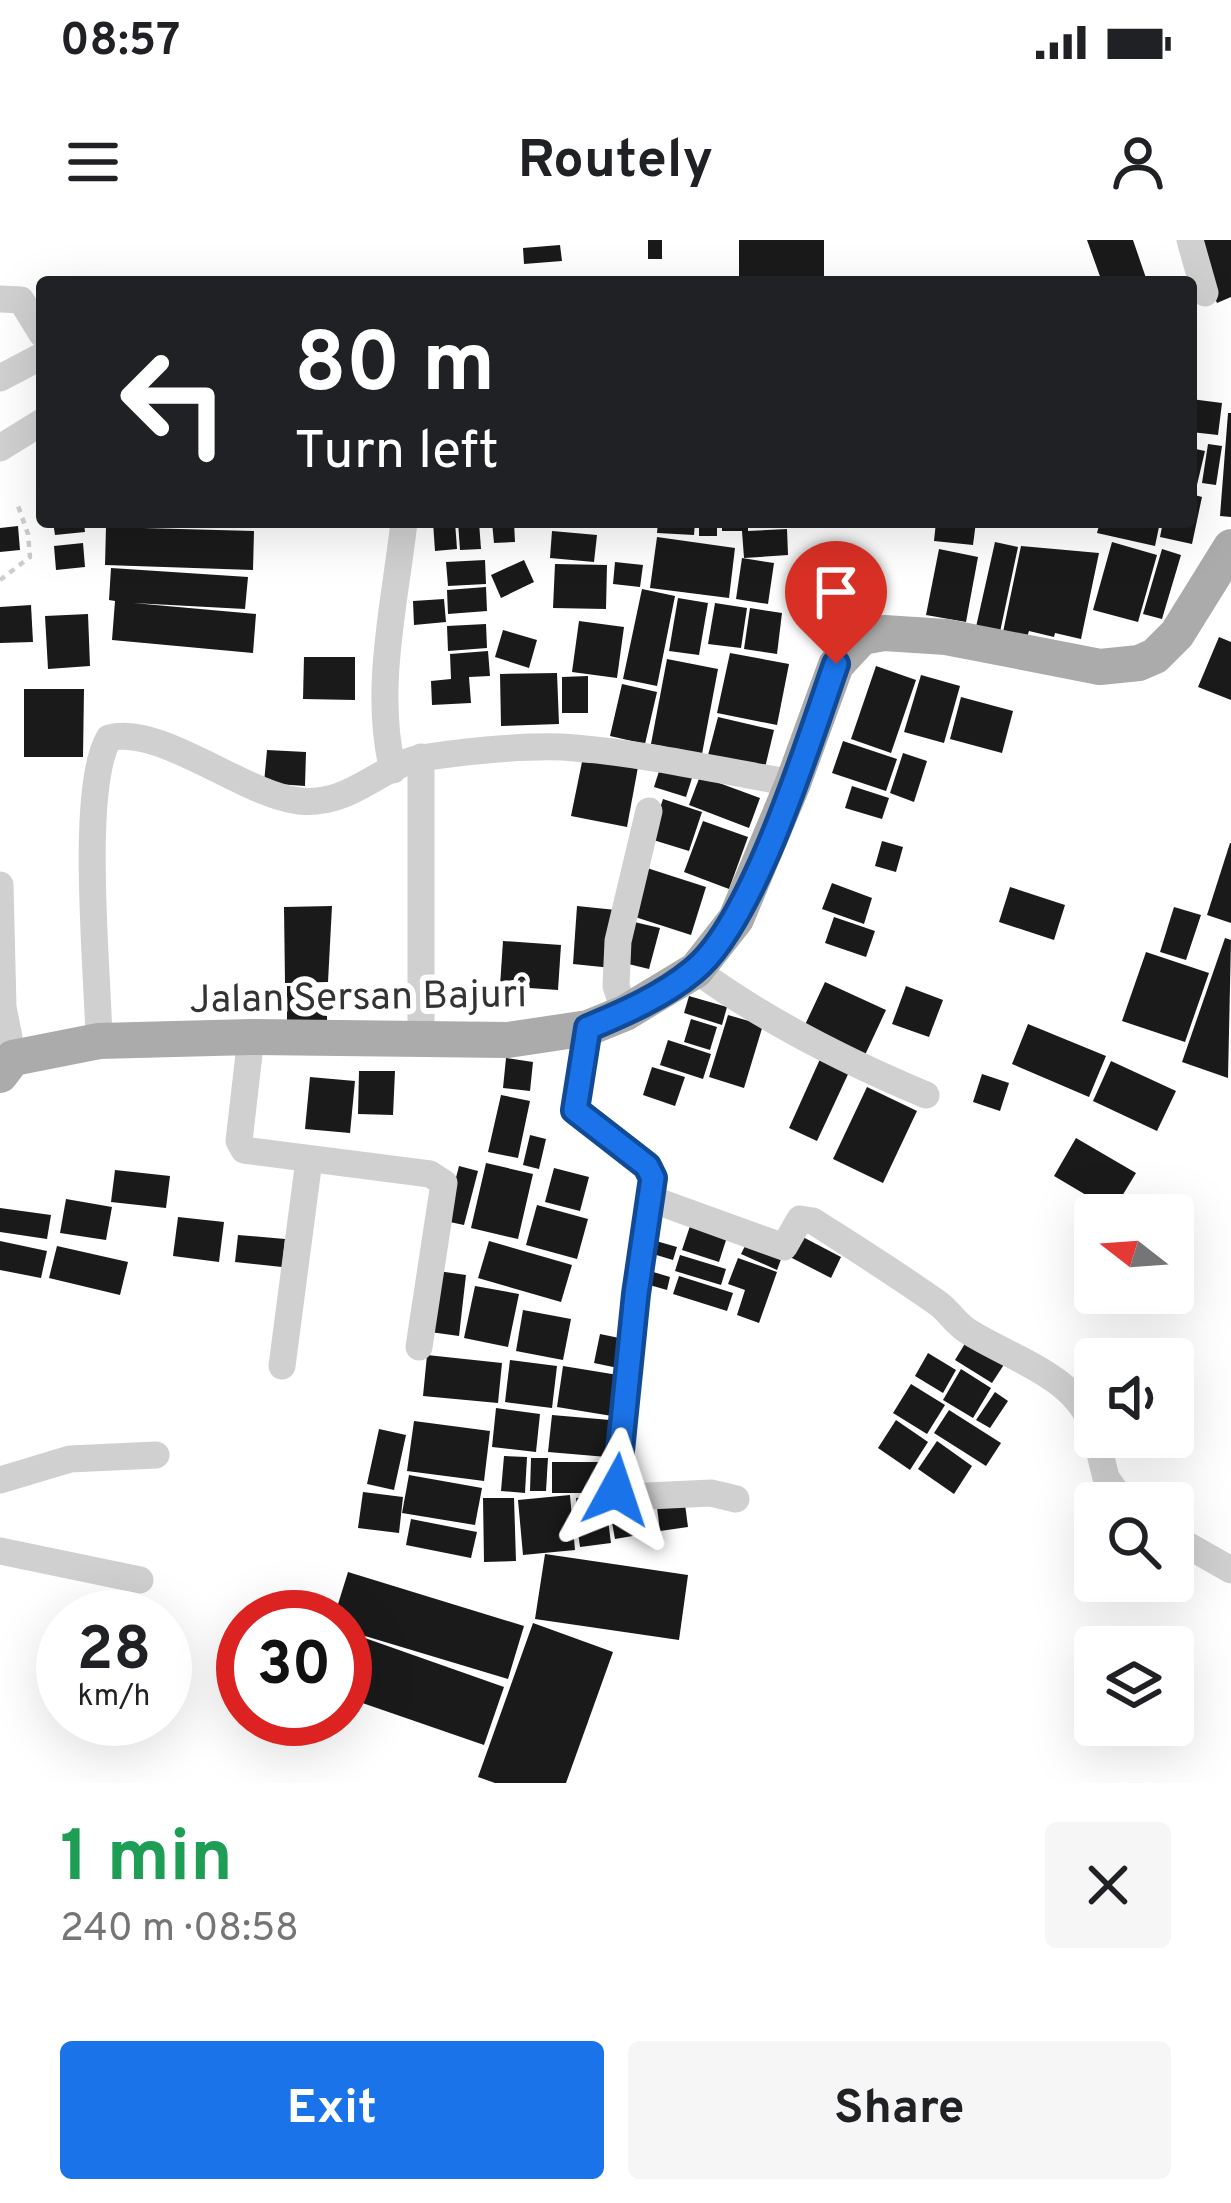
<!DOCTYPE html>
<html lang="en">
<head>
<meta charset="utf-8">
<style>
	:root { --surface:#fff; --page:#f6f6f6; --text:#202124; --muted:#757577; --accent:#1a73e8 }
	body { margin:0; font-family:Overpass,sans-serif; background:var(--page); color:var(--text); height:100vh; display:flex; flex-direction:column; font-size:45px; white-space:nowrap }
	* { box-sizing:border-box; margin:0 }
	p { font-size:39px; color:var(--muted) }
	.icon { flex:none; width:66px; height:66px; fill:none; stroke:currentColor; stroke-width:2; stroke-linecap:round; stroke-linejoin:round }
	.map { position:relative; height:1543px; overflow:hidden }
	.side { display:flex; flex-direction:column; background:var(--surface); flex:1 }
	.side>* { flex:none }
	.guide { position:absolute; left:36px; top:36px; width:1161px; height:252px; border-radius:12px; box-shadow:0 12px 48px #0002; background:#202124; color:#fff; overflow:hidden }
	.needle { width:78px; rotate:287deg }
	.tools { position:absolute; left:1074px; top:954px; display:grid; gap:24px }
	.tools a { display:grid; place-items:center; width:120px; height:120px; border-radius:12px; background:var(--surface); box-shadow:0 12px 48px #0002; font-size:60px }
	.speed { position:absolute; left:36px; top:1350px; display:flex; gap:24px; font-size:60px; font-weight:700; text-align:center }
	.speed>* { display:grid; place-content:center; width:156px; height:156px; border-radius:50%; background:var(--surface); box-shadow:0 12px 48px #0002; line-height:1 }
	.speed small { font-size:30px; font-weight:400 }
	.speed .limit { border:18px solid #d22; background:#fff; color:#111 }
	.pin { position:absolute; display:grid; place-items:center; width:102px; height:102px; color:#fff; margin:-123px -51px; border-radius:50% 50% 50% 0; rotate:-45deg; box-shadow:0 0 12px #0007 }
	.pin .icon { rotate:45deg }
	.me { position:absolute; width:132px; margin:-66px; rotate:5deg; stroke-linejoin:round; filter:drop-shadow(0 0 9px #0008) }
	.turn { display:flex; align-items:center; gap:42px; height:252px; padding:0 60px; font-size:54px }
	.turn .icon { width:156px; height:156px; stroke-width:2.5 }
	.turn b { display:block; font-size:84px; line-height:102px }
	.round { display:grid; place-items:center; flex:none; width:126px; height:126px; border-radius:12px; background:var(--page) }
	.headline { display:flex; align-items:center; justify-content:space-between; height:204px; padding:0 60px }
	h1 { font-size:72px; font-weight:700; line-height:90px; color:#1e9e55 }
	.primary-button { display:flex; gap:24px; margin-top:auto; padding:24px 60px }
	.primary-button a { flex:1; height:138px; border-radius:12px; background:var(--accent); color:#fff; font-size:48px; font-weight:700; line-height:138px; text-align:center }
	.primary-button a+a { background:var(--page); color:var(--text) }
	.status { display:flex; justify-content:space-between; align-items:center; height:84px; padding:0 60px; background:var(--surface); direction:ltr }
	.status svg { height:33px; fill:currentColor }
	header { display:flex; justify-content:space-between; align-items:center; height:156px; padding:0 60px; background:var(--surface); font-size:54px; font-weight:700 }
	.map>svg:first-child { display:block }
	.building { fill:#1a1a1a }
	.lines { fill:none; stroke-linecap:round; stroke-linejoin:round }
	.path { stroke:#cdcdcd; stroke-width:4.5; stroke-dasharray:6 6; stroke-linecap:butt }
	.minor { stroke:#d0d0d0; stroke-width:27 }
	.major { stroke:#ababab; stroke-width:36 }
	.route-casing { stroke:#114b97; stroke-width:30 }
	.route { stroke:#1a73e8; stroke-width:21 }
	.labels { text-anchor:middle; stroke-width:12; stroke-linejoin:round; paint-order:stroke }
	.street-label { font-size:39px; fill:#333; stroke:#fff }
</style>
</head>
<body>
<div class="status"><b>08:57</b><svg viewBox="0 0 49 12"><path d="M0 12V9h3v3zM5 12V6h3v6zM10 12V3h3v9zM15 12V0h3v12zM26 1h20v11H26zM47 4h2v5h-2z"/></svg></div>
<header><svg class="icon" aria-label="menu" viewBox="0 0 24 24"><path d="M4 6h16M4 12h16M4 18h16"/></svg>Routely<svg class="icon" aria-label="person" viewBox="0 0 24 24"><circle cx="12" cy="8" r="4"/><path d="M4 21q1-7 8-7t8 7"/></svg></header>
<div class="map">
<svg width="1231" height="1543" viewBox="0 0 1231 1543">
	<rect width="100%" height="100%" fill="#fff"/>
	<g class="building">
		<rect x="648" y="0" width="14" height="19"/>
		<rect x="739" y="0" width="85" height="42"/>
		<path d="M1087,0h46l13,38 -12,4h-32z"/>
		<path d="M1190,0h41v57l-14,6z"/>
		<path d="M560,5l2,16 -38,3 -1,-16z"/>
		<path d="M1191,159l31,4 -4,32 -27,-3z"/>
		<path d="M1228,173h3v104l-11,-1z"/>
		<path d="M1208,204l14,2 -6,39 -14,-2z"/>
		<path d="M1191,208l14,3 -9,38 -5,-1z"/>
		<path d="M1191,254l11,3 -10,47 -32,-7 3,-15h28z"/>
		<path d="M53,282h31l1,10 -30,3z"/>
		<path d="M176,282h60v5l-60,-1z"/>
		<path d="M433,282h22l2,27 -22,2z"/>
		<path d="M458,282h21l2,27 -21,1z"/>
		<path d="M492,282h22l1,20 -21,1z"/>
		<path d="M658,282h37l-1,13 -37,-2z"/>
		<rect x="699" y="282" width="18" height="14"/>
		<path d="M722,282h26v9l39,-2 1,26 -44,3 -2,-27h-20z"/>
		<path d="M936,282h40l-3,23 -39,-4z"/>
		<path d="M1100,282h60l-5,24 -58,-13z"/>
		<path d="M18,286l2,24 -20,2v-24z"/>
		<path d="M106,287l148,4 -1,39 -148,-5z"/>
		<path d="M552,291l45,4 -3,27 -44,-4z"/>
		<path d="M657,297l78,11 -6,50 -79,-10z"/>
		<path d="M995,302l23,5 -18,85 -24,-5z"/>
		<path d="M1112,302l45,13 -19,67 -45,-12z"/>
		<path d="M83,303l2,24 -29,3 -2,-24z"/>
		<path d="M1021,306l78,7 -18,86 -26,-6 -1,4 -25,-6 -2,6 -24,-5z"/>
		<path d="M939,309l39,8 -12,65 -40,-7z"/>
		<path d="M1162,309l19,6 -19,64 -19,-5z"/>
		<path d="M742,318l32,5 -6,41 -32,-5z"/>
		<path d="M485,320l1,24 -38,2 -2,-24z"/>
		<path d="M524,320l10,22 -33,16 -10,-23z"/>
		<path d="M615,322l28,3 -3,22 -27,-3z"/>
		<path d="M555,324l52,1 -1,44 -53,-1z"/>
		<path d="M111,328l137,9 -3,32 -112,-6 123,11 -3,39 -141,-13 3,-39 -6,-1z"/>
		<path d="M486,347l1,24 -39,3 -1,-24z"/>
		<path d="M642,349l33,7 -18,90 -34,-7z"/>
		<path d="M678,358l30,5 -9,52 -30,-4z"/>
		<path d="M444,359l2,23 -32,3 -1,-24z"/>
		<path d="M715,363l32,5 -6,40 -33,-4z"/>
		<path d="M31,365l2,37 -33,1v-36z"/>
		<path d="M750,368l32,5 -5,41 -33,-5z"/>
		<path d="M88,374l2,52 -42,3 -3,-53z"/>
		<path d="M579,381l45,6 -7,51 -45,-6z"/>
		<path d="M486,384l1,24 -39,3 -1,-25z"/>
		<path d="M503,390l34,10 -8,28 -34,-11z"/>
		<path d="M1219,397l12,5v58l-33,-13z"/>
		<path d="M488,411l2,25 -21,1 2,26 -39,2 -1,-24 20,-2 -1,-25z"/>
		<path d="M730,413l59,11 -12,61 -60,-12z"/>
		<path d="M304,417h51v43l-52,-1z"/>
		<path d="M667,419l51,10 -16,85 -51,-10z"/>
		<path d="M876,426l40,14 -25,73 -40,-14z"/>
		<path d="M557,433l2,51 -58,2 -1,-52z"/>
		<path d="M921,435l39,11 -16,57 -40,-11z"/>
		<path d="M588,436v37h-26v-36z"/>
		<path d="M622,444l35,8 -12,52 -35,-8z"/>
		<path d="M24,449h60l-1,68h-59z"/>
		<path d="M961,457l52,14 -11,42 -52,-14z"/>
		<path d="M718,477l56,13 -10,42 -57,-13z"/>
		<path d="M843,501l54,18 -11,32 -54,-18z"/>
		<path d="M267,510l39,2 -1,34 -41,-3z"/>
		<path d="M903,513l24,8 -13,41 -24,-9z"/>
		<path d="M583,517l55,10 -11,60 -56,-11z"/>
		<path d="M660,528l32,10 -6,19 -32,-10z"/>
		<path d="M700,536l60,22 -11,30 -60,-23z"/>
		<path d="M852,546l37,12 -7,21 -37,-11z"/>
		<path d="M663,559l39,13 -13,39 -39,-12z"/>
		<path d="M703,581l45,16 -19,52 -45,-17z"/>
		<path d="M882,601l21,6 -7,25 -21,-6z"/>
		<path d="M1230,603h1v80l-24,-8z"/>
		<path d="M647,628l59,19 -15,48 -59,-19z"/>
		<path d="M832,643l40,15 -8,26 -42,-15z"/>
		<path d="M1010,647l55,18 -11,35 -55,-18z"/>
		<path d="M332,666l-4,76 -43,1 -1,-76z"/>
		<path d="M577,666l39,4 -4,58 -39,-4z"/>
		<path d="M1174,667l27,8 -15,45 -26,-8z"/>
		<path d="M834,677l41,14 -9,26 -41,-14z"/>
		<path d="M630,681l30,7 -11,41 -29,-7z"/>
		<path d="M1225,698l6,2 -3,138 -46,-16z"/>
		<path d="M503,701l58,4 -3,45 -58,-4z"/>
		<path d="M1146,712l63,21 -24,69 -63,-21z"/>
		<path d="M825,742l61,28 -21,45 -61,-28z"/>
		<path d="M287,746h40v37l-40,-1z"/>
		<path d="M906,746l37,14 -14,37 -37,-13z"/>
		<path d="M689,756l38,11 -5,18 -38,-12z"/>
		<path d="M728,775l35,10 -19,63 -35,-11z"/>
		<path d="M691,779l26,8 -7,23 -26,-8z"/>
		<path d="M1028,784l78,32 -17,41 -77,-33z"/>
		<path d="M668,800l43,14 -8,25 -43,-14z"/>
		<path d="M821,817l29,13 -33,71 -28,-13z"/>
		<path d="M506,818l27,4 -3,29 -27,-3z"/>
		<path d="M1111,821l65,30 -19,40 -64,-30z"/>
		<path d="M652,827l33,10 -10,29 -32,-11z"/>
		<path d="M359,831h36l-2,44 -35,-1z"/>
		<path d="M982,834l27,9 -9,28 -27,-9z"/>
		<path d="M310,837l45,4 -5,52 -45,-4z"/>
		<path d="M867,847l50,24 -34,72 -50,-24z"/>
		<path d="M501,855l29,6 -12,57 -30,-6z"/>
		<path d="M530,895l16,4 -7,30 -16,-4z"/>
		<path d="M1076,898l60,35 -23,38 -59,-35z"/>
		<path d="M486,923l47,11 -15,65 -47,-11z"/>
		<path d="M459,926l19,5 -14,54 -19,-4z"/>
		<path d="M554,928l35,9 -9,34 -35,-9z"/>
		<path d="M115,930l55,6 -4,32 -55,-6z"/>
		<path d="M66,959l46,8 -6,33 -46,-7z"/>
		<path d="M537,965l51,14 -11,40 -51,-14z"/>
		<path d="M0,968l51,7 -4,24 -47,-7z"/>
		<path d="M178,977l46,5 -5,40 -46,-6z"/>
		<path d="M691,983l37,11 -9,28 -37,-12z"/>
		<path d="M238,995l47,4 -3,28 -47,-5z"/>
		<path d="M799,995l42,22 -10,21 -43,-22z"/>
		<path d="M749,998l34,16 -6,16 -36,-16z"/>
		<path d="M0,1001l47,10 -6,27 -41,-8z"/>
		<path d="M489,1001l83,24 -11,37 -83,-24z"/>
		<path d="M656,1001l21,6 -4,13 -20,-6z"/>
		<path d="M57,1006l71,16 -8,33 -71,-17z"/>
		<path d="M680,1015l46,14 -5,16 -46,-14z"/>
		<path d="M738,1018l39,14 -18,51 -22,-8 8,-25 -17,-6z"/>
		<path d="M438,1031l28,4 -7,61 -29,-4z"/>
		<path d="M650,1031l20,6 -3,13 -21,-6z"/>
		<path d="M679,1036l54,17 -6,18 -54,-17z"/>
		<path d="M475,1046l44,8 -11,53 -44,-9z"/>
		<path d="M523,1070l48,9 -8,41 -47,-9z"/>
		<path d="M600,1094l24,5 -6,29 -24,-5z"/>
		<path d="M969,1097l38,23 -15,23 -37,-23z"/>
		<path d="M928,1113l28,17 -13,23 -28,-17z"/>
		<path d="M427,1115l75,8 -4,40 -75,-7z"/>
		<path d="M510,1120l47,6 -5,42 -47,-6z"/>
		<path d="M563,1126l55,9 -6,41 -55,-9z"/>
		<path d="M961,1129l30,19 -18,30 -30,-18z"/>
		<path d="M911,1144l34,21 -18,29 -34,-21z"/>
		<path d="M995,1152l13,9 -18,27 -14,-8z"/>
		<path d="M496,1168l44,6 -4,38 -44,-5z"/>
		<path d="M949,1170l52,33 -15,23 -52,-33z"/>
		<path d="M552,1175l58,5 -3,37 -59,-5z"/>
		<path d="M896,1180l32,22 -18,28 -32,-22z"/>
		<path d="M414,1181l76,10 -6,50 -77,-10z"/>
		<path d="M379,1189l27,6 -12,55 -27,-6z"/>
		<path d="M937,1201l35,25 -18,28 -36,-25z"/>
		<path d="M504,1216l23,1 -2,36 -24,-2z"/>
		<path d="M531,1218h17l-2,33h-16z"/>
		<rect x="552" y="1222" width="55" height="31"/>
		<path d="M409,1235l73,13 -7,37 -73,-12z"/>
		<path d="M363,1252l40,5 -4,36 -41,-5z"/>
		<path d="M570,1255l5,55 -52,5 -5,-55z"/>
		<path d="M607,1255l1,22 -30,2 -2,-21z"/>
		<path d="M483,1258h31l2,63 -32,1z"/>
		<path d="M685,1264l3,23 -28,4 -3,-23z"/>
		<path d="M651,1265l5,27 -41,7 -5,-28z"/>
		<path d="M411,1279l66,13 -6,26 -65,-13z"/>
		<path d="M608,1280l3,23 -31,4 -3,-22z"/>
		<path d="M545,1314l143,21 -9,65 -144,-21z"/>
		<path d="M348,1332l176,54 -16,53 -163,-49v-13h-11z"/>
		<path d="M533,1383l80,29 -47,131h-71l-17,-6z"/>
		<path d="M345,1391l159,56 -20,58 -139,-48z"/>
	</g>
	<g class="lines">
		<path class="path" d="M0,340l30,-23 -2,-23 -11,-31"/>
		<g class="minor">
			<path d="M1190,0l15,53"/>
			<path d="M0,59l21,1 21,34"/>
			<path d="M0,138l42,-22"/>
			<path d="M0,208l42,-26"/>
			<path d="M393,530c-20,-79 2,-167 11,-248"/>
			<path d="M0,645l3,122 10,51"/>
			<path d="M696,730c71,52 149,91 230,125"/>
			<path d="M625,773l-9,-27 2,-45 31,-130"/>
			<path d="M588,788l-13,82 72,56 6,12 -17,116 -20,196 11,7 84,-4 25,6"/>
			<path d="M251,797l-12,104 5,9 186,24 14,9 -25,164"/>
			<path d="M421,799v-282"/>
			<path d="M99,801c-1,-67 -20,-252 10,-303 51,-14 135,57 190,63 53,6 83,-39 129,-44 41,-6 107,-13 147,-9 73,6 146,23 218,35"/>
			<path d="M651,959l133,48 16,-28 13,2c42,27 85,54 126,83 10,8 17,19 27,26 46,30 112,45 129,103"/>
			<path d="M282,1126l27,-206"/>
			<path d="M1096,1197l10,41 18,25"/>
			<path d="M0,1240l70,-21 86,-4"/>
			<path d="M1173,1297l58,33"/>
			<path d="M0,1311l140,29"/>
		</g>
		<path class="major" d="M0,835l13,-17 86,-17 152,-4 257,3 80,-12 37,-15 71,-43 40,-51 57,-136 43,-118 26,-28 22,-4 62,4 154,30 39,-4 16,-7 22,-22 54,-87"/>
	</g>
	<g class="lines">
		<g class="route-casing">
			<path id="route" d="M616,1250l20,-196 17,-116 -6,-12 -72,-56 13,-82c36,-15 75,-32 105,-57 60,-47 116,-231 143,-307"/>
		</g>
		<use href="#route" class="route"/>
	</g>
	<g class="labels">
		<g class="street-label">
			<text transform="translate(358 755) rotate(-1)" y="14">Jalan Sersan Bajuri</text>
		</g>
	</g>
</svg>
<div class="tools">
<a><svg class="needle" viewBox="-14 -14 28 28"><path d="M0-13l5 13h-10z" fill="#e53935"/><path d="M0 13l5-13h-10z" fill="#757577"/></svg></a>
<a><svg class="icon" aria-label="sound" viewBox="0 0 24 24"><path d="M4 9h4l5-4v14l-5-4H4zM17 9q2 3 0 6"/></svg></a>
<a><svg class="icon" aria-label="search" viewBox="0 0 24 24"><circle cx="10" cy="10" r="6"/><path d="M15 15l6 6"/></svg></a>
<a><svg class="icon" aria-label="layers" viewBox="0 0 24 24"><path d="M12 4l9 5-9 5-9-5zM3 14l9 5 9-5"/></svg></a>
</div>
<div class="speed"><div>28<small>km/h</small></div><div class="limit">30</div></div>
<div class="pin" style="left:836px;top:424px;background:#d93025"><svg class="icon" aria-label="arrive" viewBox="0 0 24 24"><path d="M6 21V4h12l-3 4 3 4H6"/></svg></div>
<svg class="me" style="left:616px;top:1250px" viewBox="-20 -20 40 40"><path d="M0-17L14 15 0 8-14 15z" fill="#1a73e8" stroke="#fff" stroke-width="4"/></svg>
<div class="guide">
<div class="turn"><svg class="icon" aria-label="left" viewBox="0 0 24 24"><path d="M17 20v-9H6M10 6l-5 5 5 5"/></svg><div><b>80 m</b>Turn left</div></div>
</div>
</div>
<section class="side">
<div class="headline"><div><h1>1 min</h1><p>240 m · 08:58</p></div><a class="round"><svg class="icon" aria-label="close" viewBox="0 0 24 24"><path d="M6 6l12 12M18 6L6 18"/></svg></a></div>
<div class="primary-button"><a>Exit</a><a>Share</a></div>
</section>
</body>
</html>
